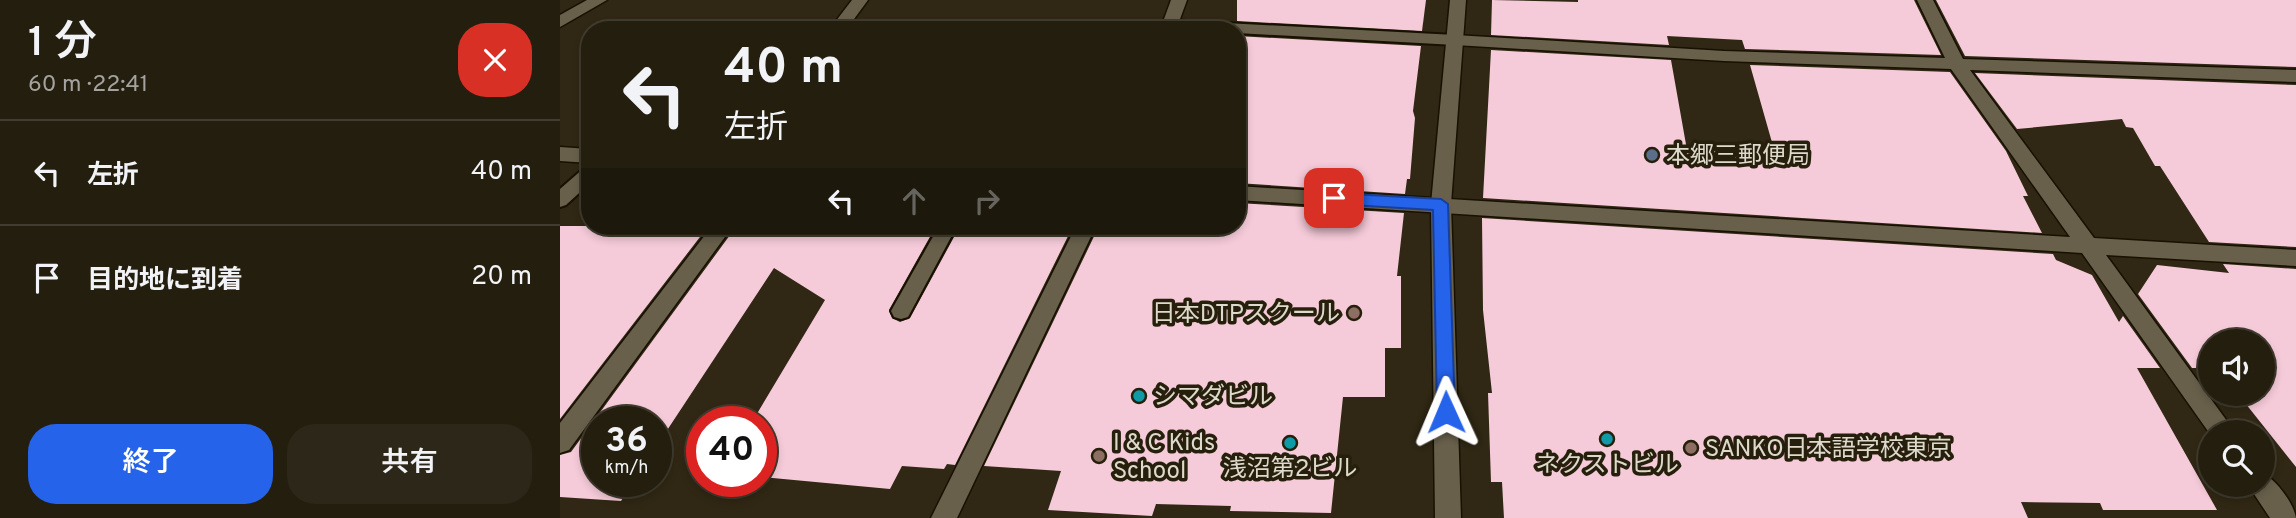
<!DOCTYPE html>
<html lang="ja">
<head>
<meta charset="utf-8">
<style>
	:root { --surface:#241e0f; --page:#2c2718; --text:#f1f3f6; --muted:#a3a29e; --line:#413c2f; --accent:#2563eb }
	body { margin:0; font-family:Overpass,"Noto Sans JP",sans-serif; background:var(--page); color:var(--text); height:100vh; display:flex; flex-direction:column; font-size:26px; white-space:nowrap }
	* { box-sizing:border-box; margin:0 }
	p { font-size:23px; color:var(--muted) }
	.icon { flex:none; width:38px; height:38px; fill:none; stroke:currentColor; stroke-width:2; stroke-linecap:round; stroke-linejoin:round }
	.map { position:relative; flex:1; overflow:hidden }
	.panel { display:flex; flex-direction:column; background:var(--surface); width:560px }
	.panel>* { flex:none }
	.hud { position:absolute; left:21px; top:21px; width:665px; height:214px; border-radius:28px; box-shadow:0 4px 10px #0003,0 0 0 2px var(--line); background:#241e0f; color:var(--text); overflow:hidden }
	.buttons { position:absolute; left:1638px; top:329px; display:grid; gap:14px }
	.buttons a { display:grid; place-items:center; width:77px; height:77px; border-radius:50%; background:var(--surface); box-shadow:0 4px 10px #0003,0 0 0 2px var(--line); font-size:35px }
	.speed { position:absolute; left:21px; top:406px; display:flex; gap:14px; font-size:35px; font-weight:700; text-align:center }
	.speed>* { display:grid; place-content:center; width:91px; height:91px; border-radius:50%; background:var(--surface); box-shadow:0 4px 10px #0003,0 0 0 2px var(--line); line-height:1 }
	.speed small { font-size:18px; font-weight:400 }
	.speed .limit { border:10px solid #d22; background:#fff; color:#111 }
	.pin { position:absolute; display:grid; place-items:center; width:60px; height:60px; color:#fff; margin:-30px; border-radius:14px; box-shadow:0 4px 10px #0006 }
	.me { position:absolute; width:77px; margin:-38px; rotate:359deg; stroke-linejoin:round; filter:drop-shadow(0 0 5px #0008) }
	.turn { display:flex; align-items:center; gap:24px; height:147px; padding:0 28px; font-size:32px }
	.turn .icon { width:91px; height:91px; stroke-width:2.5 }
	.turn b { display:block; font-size:49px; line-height:60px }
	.lanes { display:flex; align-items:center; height:66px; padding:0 28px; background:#0003; justify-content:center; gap:35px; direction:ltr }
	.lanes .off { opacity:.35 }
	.round { display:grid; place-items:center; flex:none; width:74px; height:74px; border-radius:28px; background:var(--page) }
	.summary { display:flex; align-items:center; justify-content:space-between; height:119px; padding:0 28px }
	h1 { font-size:42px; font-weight:600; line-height:52px }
	.action { display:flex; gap:14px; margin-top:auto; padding:14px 28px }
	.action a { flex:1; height:80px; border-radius:28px; background:var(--accent); color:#fff; font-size:28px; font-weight:600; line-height:80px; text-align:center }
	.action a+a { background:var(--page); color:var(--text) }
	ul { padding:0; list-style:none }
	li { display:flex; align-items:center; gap:21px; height:105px; padding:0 28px; border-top:2px solid var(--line) }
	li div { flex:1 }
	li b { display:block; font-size:26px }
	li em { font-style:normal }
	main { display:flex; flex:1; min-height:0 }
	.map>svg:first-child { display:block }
	.building { fill:#f5cad9 }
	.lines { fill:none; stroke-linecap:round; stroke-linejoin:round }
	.lane-casing { stroke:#181101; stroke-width:4 }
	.street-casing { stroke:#181101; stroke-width:3 }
	.secondary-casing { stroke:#181101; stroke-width:3 }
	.lane { fill:#68604b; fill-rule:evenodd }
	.street { fill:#68604b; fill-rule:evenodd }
	.secondary { fill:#68604b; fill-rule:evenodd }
	.route { fill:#2563eb; stroke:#184099; stroke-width:2 }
	.service-dot { fill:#5c6f8a; stroke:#261f0b; stroke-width:2.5 }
	.education-dot { fill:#8d6e63; stroke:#261f0b; stroke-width:2.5 }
	.culture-dot { fill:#0f9aa8; stroke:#261f0b; stroke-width:2.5 }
	.labels { text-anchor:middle; stroke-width:7; stroke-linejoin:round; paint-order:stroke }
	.poi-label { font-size:24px; fill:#ded9cd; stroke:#261f0b; text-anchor:start }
</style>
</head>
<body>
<main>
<section class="panel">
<div class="summary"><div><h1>1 分</h1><p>60 m · 22:41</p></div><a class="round" style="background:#d93025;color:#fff"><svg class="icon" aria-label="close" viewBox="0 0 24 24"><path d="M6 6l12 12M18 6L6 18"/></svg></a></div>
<ul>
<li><svg class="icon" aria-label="left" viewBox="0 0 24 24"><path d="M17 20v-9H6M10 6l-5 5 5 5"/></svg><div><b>左折</b></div><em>40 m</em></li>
<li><svg class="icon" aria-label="arrive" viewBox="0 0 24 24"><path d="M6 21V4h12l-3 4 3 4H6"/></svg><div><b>目的地に到着</b></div><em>20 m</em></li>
</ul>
<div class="action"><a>終了</a><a>共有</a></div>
</section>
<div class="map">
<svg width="1736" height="518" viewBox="0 0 1736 518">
	<rect width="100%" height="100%" fill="#302814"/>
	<g class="building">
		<path d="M677,0h189l-4,31 -185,-10z"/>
		<path d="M932,0l86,2v-2h336l27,55 -196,-6 -3,-9 -75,-4 2,9 -178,-10z"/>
		<path d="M1376,0h360v67l-331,-11z"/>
		<path d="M677,36l184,10 -8,65 2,7 -5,61h-3l-2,15 -168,-11z"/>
		<path d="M931,50l180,10 16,90 88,3 -25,-88 200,7 56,79 22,45h-5l19,37 -559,-35z"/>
		<path d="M1415,73l321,12v162l-87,-5 -49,-76h-5l-22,-38 -7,-1 -4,-8 -105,10z"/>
		<path d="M677,203l167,10 -7,63h4v72h-16v49h-42l-12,116 -101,-2 1,-5 -75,-2 -4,12 -104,-6 13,-39 -77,-5 115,-240h138z"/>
		<path d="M922,218l571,36 3,6 36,15 27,47 4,-6 37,52h-23l80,142h-114l-3,-7 -79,-1 7,16h-524l-2,-36h-11l-3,-89h4l-9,-83z"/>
		<path d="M0,226h91l-3,3 55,4 -143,186z"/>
		<path d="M192,226h184l-47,84 3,8 8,4 10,-4 50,-92h113l-118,239 -8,-1 -3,5 -42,-3 -12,23 -129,-12v-55h-9l73,-122 -51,-32 -118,179v-25h-59v59h37l-13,20 -61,-4v-42l11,-3 159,-217 14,1z"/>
		<path d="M1663,264l73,5v198l-58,-73h25v-53h-53v27h-18l-54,-74 19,-29 72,8z"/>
	</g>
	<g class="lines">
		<g class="lane-casing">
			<g id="lane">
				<path d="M609,20l286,15 8,5 -8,5 -218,-12v-3l-73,-2 -3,-3z"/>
				<path d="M30,166v17l-24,22 -6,2v-18l24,-21z"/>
				<path d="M379,226h18l-49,91 -7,2 -7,-2 -3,-6z"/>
			</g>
		</g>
		<g class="street-casing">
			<g id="street">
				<path d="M27,0h20l-47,27v-12z"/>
				<path d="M292,0h16l-22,30h-17z"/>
				<path d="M611,0h16l-11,30h-16z"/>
				<path d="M1357,0h16l30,59 333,11v12l-326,-12 124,168 202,12v16l-190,-11 129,177 -25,2 -128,-181 -845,-53v-14l833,51 -119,-168 -227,-8 -269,-16 -8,-5 8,-5 269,16 221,7z"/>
				<path d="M0,147l30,2v14l-30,-2z"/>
				<path d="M152,226h21l-164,224 -9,3v-30z"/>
				<path d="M516,226h20l-139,292h-26z"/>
				<path d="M1703,474c13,5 31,30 33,44h-26l-22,-33h15z"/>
			</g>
		</g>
		<g class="secondary-casing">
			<path id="secondary" d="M890,0h16l-15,204 10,314h-26l-4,-314z"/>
		</g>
		<use href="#lane" class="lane"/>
		<use href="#street" class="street"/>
		<use href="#secondary" class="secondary"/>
	</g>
	<path class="route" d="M774,193l107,6 7,5 7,208 -3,5 -6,2 -7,-2 -2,-5 -4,-202 -99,-6 -8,-6z"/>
	<circle class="service-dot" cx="1092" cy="155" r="7"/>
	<g class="education-dot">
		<circle cx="794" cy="313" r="7"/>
		<circle cx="1131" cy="448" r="7"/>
		<circle cx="539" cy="456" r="7"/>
	</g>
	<g class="culture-dot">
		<circle cx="579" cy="396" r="7"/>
		<circle cx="1047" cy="439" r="7"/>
		<circle cx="730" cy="443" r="7"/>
	</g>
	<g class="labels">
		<g class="poi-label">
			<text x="1106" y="163">本郷三郵便局</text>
			<text x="780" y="321" text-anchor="end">日本DTPスクール</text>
			<text x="593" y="404">シマダビル</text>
			<text x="553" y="450">I &amp; C Kids<tspan x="553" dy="28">School</tspan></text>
			<text x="1145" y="456">SANKO日本語学校東京</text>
			<text x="1047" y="472" text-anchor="middle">ネクストビル</text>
			<text x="730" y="476" text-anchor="middle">浅沼第2ビル</text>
		</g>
	</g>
</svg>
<div class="buttons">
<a><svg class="icon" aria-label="sound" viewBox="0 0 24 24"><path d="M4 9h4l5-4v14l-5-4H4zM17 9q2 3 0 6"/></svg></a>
<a><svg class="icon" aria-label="search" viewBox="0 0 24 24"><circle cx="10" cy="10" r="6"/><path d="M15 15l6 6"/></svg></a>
</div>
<div class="speed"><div>36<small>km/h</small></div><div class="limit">40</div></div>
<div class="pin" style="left:774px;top:198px;background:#d93025"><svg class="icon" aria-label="arrive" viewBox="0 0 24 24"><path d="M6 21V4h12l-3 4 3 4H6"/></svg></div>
<svg class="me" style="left:886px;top:412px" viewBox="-20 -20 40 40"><path d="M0-17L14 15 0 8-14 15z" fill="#2563eb" stroke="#fff" stroke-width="4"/></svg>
<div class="hud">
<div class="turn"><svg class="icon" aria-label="left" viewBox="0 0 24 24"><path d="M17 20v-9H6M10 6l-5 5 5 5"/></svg><div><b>40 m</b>左折</div></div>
<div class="lanes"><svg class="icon" aria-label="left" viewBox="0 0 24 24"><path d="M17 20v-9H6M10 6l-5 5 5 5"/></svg><svg class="icon off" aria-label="ahead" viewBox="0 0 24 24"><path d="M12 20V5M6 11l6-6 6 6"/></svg><svg class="icon off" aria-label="right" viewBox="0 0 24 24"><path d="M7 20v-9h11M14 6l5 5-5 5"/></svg></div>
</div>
</div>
</main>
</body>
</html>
